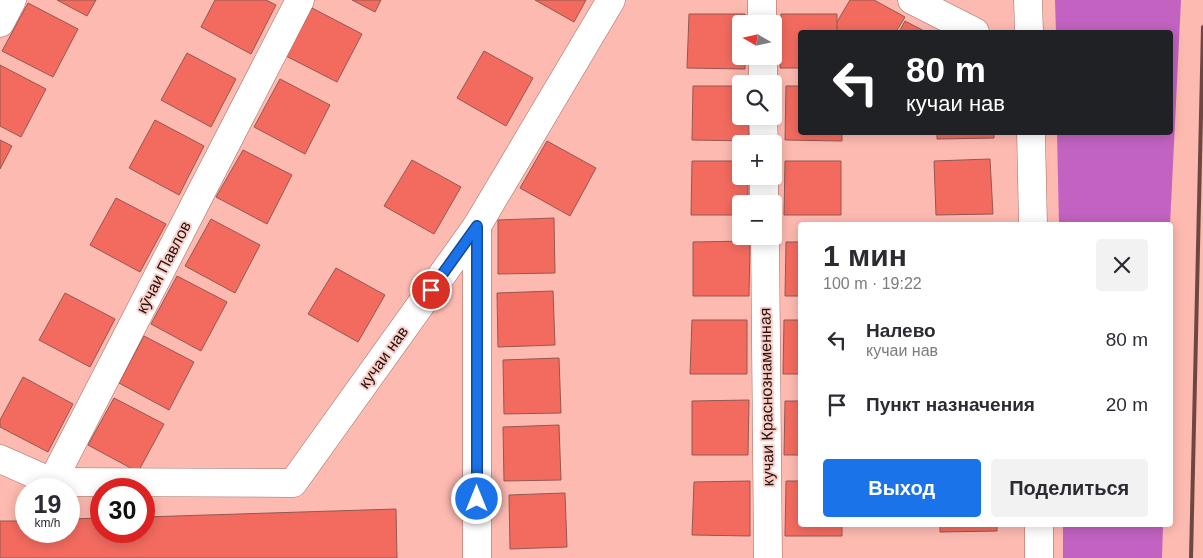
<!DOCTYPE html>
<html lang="ru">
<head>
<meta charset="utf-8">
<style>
	:root { --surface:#fff; --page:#f2f2f3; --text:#2b2b33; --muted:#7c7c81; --accent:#1a73e8 }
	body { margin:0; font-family:Helvetica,sans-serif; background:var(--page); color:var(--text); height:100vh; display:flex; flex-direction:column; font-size:19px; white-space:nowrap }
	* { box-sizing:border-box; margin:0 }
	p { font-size:16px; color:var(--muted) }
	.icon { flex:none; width:28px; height:28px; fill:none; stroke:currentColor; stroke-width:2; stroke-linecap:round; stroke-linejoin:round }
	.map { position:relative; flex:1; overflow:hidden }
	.side { position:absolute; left:798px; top:222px; width:375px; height:305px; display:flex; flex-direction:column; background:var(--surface); border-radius:5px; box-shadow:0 2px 12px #0003 }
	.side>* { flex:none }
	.hud { position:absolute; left:798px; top:30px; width:375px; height:105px; border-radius:5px; box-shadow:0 2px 12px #0003; background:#202124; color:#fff; overflow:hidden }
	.needle { width:32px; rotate:279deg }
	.fabs { position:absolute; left:732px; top:15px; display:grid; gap:10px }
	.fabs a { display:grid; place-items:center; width:50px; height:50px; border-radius:5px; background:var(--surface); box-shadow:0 2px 12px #0003; font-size:25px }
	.speed { position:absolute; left:15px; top:478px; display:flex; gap:10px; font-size:25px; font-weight:700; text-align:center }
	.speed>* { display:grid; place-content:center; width:65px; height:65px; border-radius:50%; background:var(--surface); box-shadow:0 2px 12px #0003; line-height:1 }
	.speed small { font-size:12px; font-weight:400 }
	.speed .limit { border:8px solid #d22; background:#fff; color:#111 }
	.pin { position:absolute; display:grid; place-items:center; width:42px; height:42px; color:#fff; margin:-21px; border:2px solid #fff; border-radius:50%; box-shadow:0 1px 5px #0007 }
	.me { position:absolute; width:55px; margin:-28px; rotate:0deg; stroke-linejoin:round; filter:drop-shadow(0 0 4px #0008) }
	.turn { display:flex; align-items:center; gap:18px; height:105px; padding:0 25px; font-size:22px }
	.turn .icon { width:65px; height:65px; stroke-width:2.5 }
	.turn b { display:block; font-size:35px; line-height:42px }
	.round { display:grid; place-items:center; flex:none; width:52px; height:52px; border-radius:5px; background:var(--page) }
	.summary { display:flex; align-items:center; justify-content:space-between; height:85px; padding:0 25px }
	h1 { font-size:30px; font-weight:700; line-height:38px }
	.action { display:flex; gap:10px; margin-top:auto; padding:10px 25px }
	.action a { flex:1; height:58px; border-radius:5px; background:var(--accent); color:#fff; font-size:20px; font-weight:700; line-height:58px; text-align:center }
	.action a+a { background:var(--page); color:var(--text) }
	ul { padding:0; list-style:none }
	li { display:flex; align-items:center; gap:15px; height:65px; padding:0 25px }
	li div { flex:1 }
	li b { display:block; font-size:19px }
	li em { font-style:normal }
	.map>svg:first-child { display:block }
	.forest { fill:#c262c1 }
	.building { fill:#f36b5f; stroke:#935851 }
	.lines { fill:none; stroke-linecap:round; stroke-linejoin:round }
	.minor-casing { stroke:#a66961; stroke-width:29 }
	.major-casing { stroke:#a66961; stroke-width:29 }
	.minor { stroke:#fff; stroke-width:28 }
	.major { stroke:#fff; stroke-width:28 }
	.rail { stroke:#6d4843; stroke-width:4 }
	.route-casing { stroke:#114b97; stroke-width:12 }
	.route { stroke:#1a73e8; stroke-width:9 }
	.labels { text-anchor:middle; stroke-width:4; stroke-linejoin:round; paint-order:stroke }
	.street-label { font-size:16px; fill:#27100d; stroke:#f8cfc9 }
</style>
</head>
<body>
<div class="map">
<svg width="1203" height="558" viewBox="0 0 1203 558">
	<rect width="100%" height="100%" fill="#fdbab1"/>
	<g class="forest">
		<path d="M1055,0h126l-11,225h-111l-2,-92 113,-1v-100h-114z"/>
		<path d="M1063,525h100l-1,33h-99z"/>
	</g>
	<g class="building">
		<path d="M57,0h39l-9,16z"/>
		<path d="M215,0h51l10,5 -25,49 -50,-27z"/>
		<path d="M352,0h29l-6,12z"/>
		<path d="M535,0h51l-12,22z"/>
		<path d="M850,0h24l31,17 -9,15h-65z"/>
		<path d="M28,3l50,26 -25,48 -51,-26z"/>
		<path d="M312,8l50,26 -25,48 -51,-26z"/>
		<path d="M689,14h56v10h-4v32h4v13l-58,-1z"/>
		<path d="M781,14h56v18h-37v36h-20z"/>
		<path d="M905,21l21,11h-27z"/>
		<path d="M484,51l49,27 -27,48 -49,-28z"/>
		<path d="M187,53l49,26 -25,48 -50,-27z"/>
		<path d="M0,65l46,24 -25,48 -21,-11z"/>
		<path d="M280,79l50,26 -25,49 -51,-27z"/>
		<path d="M693,86h48v30h8v25l-57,-1z"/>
		<path d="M786,86h14v46h42v9l-57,-1z"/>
		<path d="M155,120l49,26 -25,49 -50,-27z"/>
		<path d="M937,132h57v6l-57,1z"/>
		<path d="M0,140l12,6 -12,23z"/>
		<path d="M547,141l49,27 -26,48 -50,-28z"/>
		<path d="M243,150l49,25 -25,49 -51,-27z"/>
		<path d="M990,159l3,55 -57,1 -2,-54z"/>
		<path d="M412,160l49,27 -27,47 -50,-28z"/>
		<path d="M692,161h49v15h7v28h-7v11h-50z"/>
		<path d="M785,161h56v54h-57z"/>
		<path d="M116,198l50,26 -26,48 -50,-27z"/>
		<path d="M554,218l1,55 -57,1v-54z"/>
		<path d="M211,219l49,26 -25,48 -50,-27z"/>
		<path d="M750,241l-1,55h-56v-54z"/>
		<path d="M786,242h14v54h-15z"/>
		<path d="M336,268l49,27 -27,47 -50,-28z"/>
		<path d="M177,276l50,26 -26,49 -50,-27z"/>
		<path d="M553,291l2,54 -57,2 -1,-54z"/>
		<path d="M65,293l50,26 -25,48 -51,-27z"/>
		<path d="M692,320h55v54h-57z"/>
		<path d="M784,320h16v54h-17z"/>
		<path d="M144,336l50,26 -25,48 -50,-27z"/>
		<path d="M559,358l2,55 -57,1 -1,-54z"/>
		<path d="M23,377l50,27 -25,48 -48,-25v-7z"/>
		<path d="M114,398l50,26 -26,48 -50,-27z"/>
		<path d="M749,400l-1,55h-56v-54z"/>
		<path d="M785,401h15v54h-16z"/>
		<path d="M559,425l2,55 -57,1 -1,-54z"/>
		<path d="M750,481v55l-58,-1 2,-53z"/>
		<path d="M786,481h14v44h42v11h-57z"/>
		<path d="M565,493l2,54 -57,2 -1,-54z"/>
		<path d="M396,509l1,49h-397v-37h26v10h43v-12l32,-1v13h43v-14z"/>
		<path d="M940,525h57v6l-57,1z"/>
	</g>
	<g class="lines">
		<g class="minor-casing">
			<g id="minor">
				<path d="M762,0v24"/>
				<path d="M912,0l63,32"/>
				<path d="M0,23l12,-23"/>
				<path d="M763,56v28"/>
				<path d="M763,116l1,28"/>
				<path d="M764,176v28"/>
				<path d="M477,226v332"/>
				<path d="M765,236l3,322"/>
				<path d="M0,459l52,23 248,-482"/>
				<path d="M52,482l241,1 184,-257 134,-226"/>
			</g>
		</g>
		<g class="major-casing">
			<g id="major">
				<path d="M1028,0l1,32"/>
				<path d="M1031,132l2,93"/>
				<path d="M1039,525v33"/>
			</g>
		</g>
		<use href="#minor" class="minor"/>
		<use href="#major" class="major"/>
		<path class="rail" d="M1191,558l12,-531"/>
	</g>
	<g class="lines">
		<g class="route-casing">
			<path id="route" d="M431,290l46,-64v273"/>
		</g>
		<use href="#route" class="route"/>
	</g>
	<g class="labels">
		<g class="street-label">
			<text transform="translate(163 267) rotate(-63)" y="6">кӯчаи Павлов</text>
			<text transform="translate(383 357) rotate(-54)" y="6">кучаи нав</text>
			<text transform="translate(766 397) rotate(-91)" y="6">кучаи Краснознаменная</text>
		</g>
	</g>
</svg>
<div class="fabs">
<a><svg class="needle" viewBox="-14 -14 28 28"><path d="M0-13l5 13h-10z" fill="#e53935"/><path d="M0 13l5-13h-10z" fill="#7c7c81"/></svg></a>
<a><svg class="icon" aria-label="search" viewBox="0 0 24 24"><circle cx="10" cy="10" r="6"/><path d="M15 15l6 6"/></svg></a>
<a>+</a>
<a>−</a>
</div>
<div class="speed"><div>19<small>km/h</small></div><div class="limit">30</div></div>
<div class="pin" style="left:431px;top:290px;background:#d93025"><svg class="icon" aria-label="arrive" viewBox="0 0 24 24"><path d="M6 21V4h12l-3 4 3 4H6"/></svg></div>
<svg class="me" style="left:477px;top:499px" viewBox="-20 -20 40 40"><circle r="17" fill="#1a73e8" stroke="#fff" stroke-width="3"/><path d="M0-11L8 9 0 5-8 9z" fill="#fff"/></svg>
<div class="hud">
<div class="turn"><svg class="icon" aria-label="left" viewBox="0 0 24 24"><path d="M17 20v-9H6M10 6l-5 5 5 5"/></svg><div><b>80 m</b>кучаи нав</div></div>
</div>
<section class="side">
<div class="summary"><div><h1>1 мин</h1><p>100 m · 19:22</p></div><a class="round"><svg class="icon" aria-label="close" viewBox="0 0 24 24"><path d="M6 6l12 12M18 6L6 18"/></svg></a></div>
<ul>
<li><svg class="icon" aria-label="left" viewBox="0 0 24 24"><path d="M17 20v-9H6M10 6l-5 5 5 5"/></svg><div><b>Налево</b><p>кучаи нав</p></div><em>80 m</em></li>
<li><svg class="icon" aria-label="arrive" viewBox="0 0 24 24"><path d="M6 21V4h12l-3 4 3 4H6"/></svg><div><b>Пункт назначения</b></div><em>20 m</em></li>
</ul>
<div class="action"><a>Выход</a><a>Поделиться</a></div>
</section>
</div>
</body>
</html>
